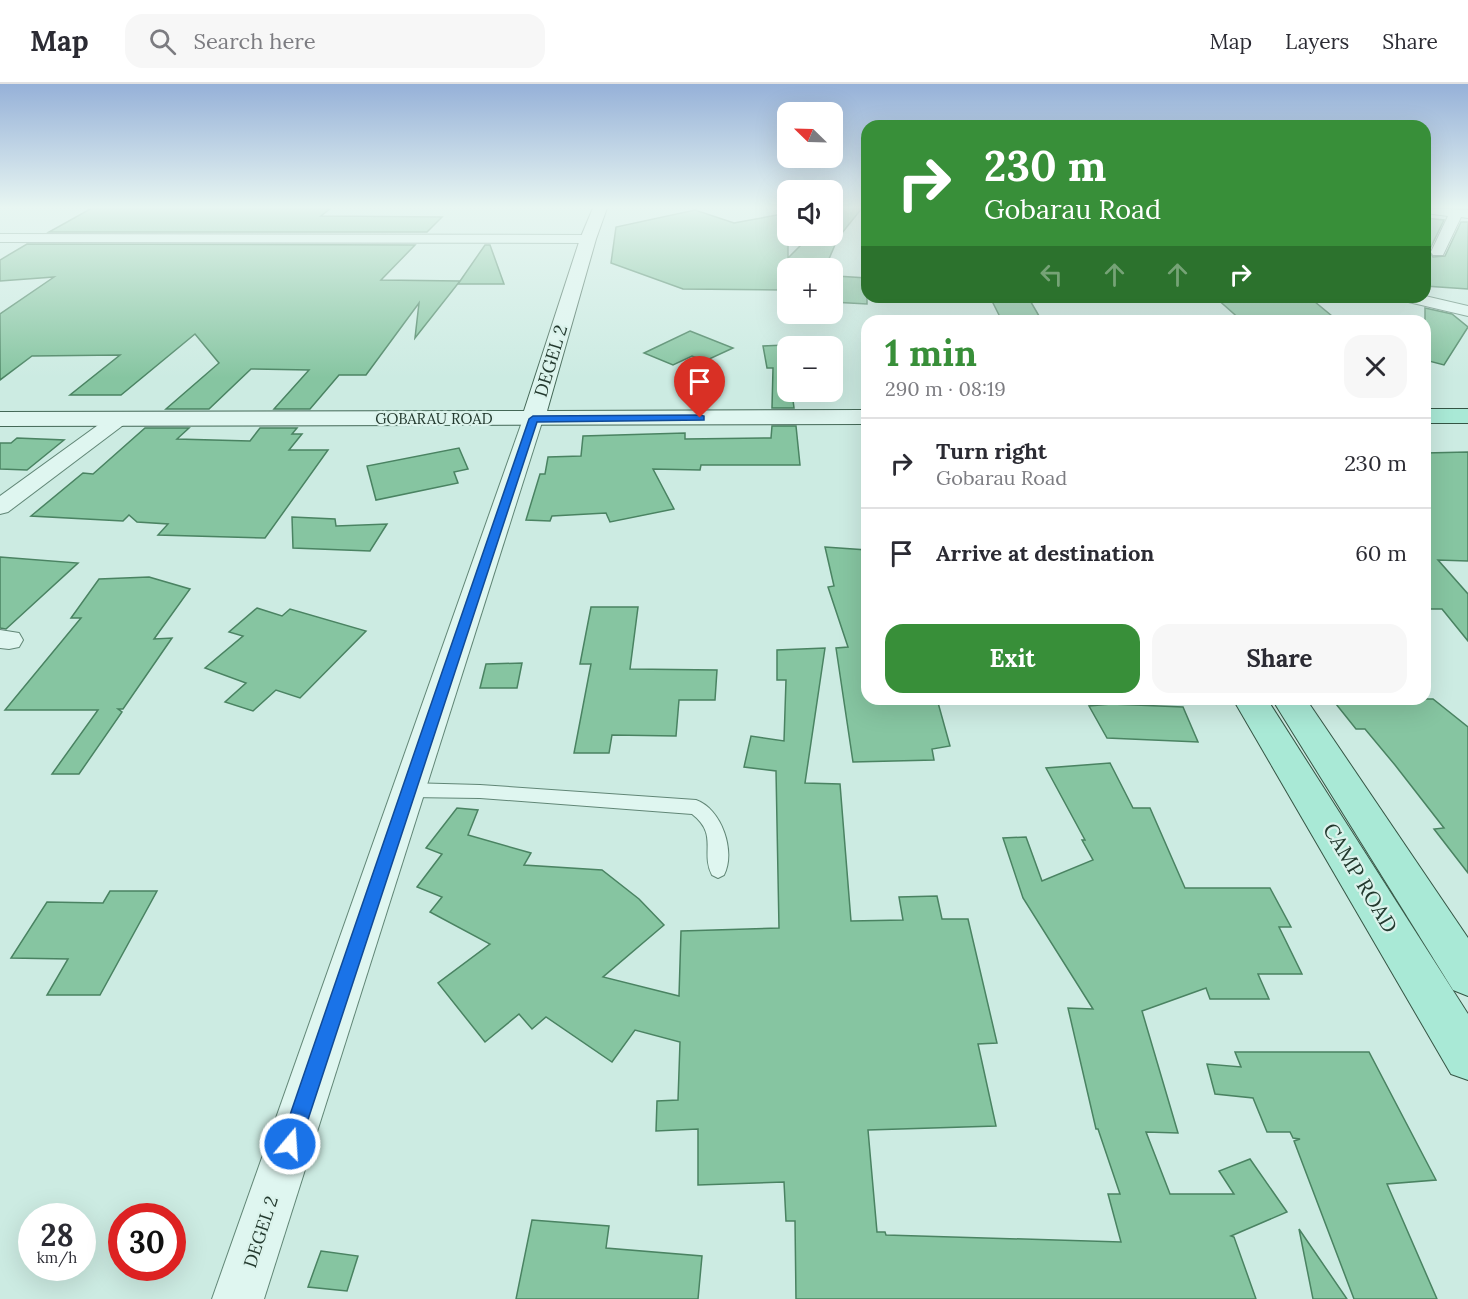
<!DOCTYPE html>
<html lang="en">
<head>
<meta charset="utf-8">
<style>
	:root { --surface:#fff; --page:#f7f7f7; --text:#2b2b33; --muted:#7c7c81; --line:#e1e1e2; --accent:#388f39 }
	body { margin:0; font-family:Lora,serif; background:var(--page); color:var(--text); height:100vh; display:flex; flex-direction:column; font-size:22px; white-space:nowrap }
	* { box-sizing:border-box; margin:0 }
	p { font-size:20px; color:var(--muted) }
	.icon { flex:none; width:33px; height:33px; fill:none; stroke:currentColor; stroke-width:2; stroke-linecap:round; stroke-linejoin:round }
	.map { position:relative; flex:1; overflow:hidden }
	.side { position:absolute; left:861px; top:231px; width:570px; height:390px; display:flex; flex-direction:column; background:var(--surface); border-radius:18px; box-shadow:0 6px 24px #0002 }
	.side>* { flex:none }
	.banner { position:absolute; left:861px; top:36px; width:570px; height:183px; border-radius:18px; box-shadow:0 6px 24px #0002; background:#388f39; color:#fff; overflow:hidden }
	.needle { width:39px; rotate:293deg }
	.fabs { position:absolute; left:777px; top:18px; display:grid; gap:12px }
	.fabs a { display:grid; place-items:center; width:66px; height:66px; border-radius:12px; background:var(--surface); box-shadow:0 6px 24px #0002; font-size:30px }
	.speed { position:absolute; left:18px; top:1119px; display:flex; gap:12px; font-size:30px; font-weight:700; text-align:center }
	.speed>* { display:grid; place-content:center; width:78px; height:78px; border-radius:50%; background:var(--surface); box-shadow:0 6px 24px #0002; line-height:1 }
	.speed small { font-size:15px; font-weight:400 }
	.speed .limit { border:9px solid #d22; background:#fff; color:#111 }
	.pin { position:absolute; display:grid; place-items:center; width:51px; height:51px; color:#fff; margin:-62px -26px; border-radius:50% 50% 50% 0; rotate:-45deg; box-shadow:0 0 6px #0007 }
	.pin .icon { rotate:45deg }
	.me { position:absolute; width:66px; margin:-33px; rotate:18deg; stroke-linejoin:round; filter:drop-shadow(0 0 4px #0008) }
	.turn { display:flex; align-items:center; gap:21px; height:126px; padding:0 24px; font-size:27px }
	.turn .icon { width:78px; height:78px; stroke-width:2.5 }
	.turn b { display:block; font-size:42px; line-height:51px }
	.lanes { display:flex; align-items:center; height:57px; padding:0 24px; background:#0003; justify-content:center; gap:30px; direction:ltr }
	.lanes .off { opacity:.35 }
	.round { display:grid; place-items:center; flex:none; width:63px; height:63px; border-radius:18px; background:var(--page) }
	.headline { display:flex; align-items:center; justify-content:space-between; height:102px; padding:0 24px }
	h1 { font-size:36px; font-weight:700; line-height:45px; color:var(--accent) }
	.primary-button { display:flex; gap:12px; margin-top:auto; padding:12px 24px }
	.primary-button a { flex:1; height:69px; border-radius:18px; background:var(--accent); color:#fff; font-size:24px; font-weight:700; line-height:69px; text-align:center }
	.primary-button a+a { background:var(--page); color:var(--text) }
	ul { padding:0; list-style:none }
	li { display:flex; align-items:center; gap:18px; height:90px; padding:0 24px; border-top:2px solid var(--line) }
	li div { flex:1 }
	li b { display:block; font-size:22px }
	li em { font-style:normal }
	header { display:flex; align-items:center; gap:36px; box-sizing:border-box; height:84px; padding:0 30px; background:var(--surface); border-bottom:2px solid var(--line) }
	header strong { font-size:28px }
	nav { display:flex; gap:33px; margin-inline-start:auto; font-size:21px }
	.search { width:420px; height:54px; background:var(--page); display:flex; align-items:center; gap:15px; box-sizing:border-box; padding:0 21px; border-radius:18px; color:var(--muted); font-size:22px }
	.map>svg:first-child { display:block }
	.building { fill:#86c5a1; stroke:#4a8362; stroke-width:1.5 }
	.lines { fill:none; stroke-linecap:round; stroke-linejoin:round }
	.lane-casing { stroke:#618676; stroke-width:2 }
	.street-casing { stroke:#618676; stroke-width:2 }
	.secondary-casing { stroke:#446857; stroke-width:2 }
	.primary-casing { stroke:#355544; stroke-width:2 }
	.lane { fill:#dff6f0; fill-rule:evenodd }
	.street { fill:#dff6f0; fill-rule:evenodd }
	.secondary { fill:#dff6f0; fill-rule:evenodd }
	.primary { fill:#a9e9d6; fill-rule:evenodd }
	.route { fill:#1a73e8; stroke:#114b97; stroke-width:1.5 }
	.labels { text-anchor:middle; stroke-width:4.5; stroke-linejoin:round; paint-order:stroke }
	.far-street-label { font-size:15px; fill:#23392e; stroke:#dbf3ec }
	.street-label { font-size:18px; fill:#23392e; stroke:#dbf3ec }
	.near-street-label { font-size:21px; fill:#23392e; stroke:#dbf3ec }
</style>
</head>
<body>
<header>
<strong>Map</strong>
<div class="search"><svg class="icon" aria-label="search" viewBox="0 0 24 24"><circle cx="10" cy="10" r="6"/><path d="M15 15l6 6"/></svg>Search here</div>
<nav><a>Map</a><a>Layers</a><a>Share</a></nav>
</header>
<div class="map">
<svg width="1468" height="1215" viewBox="0 0 1468 1215">
	<rect width="100%" height="100%" fill="#ccebe2"/>
	<g class="building">
		<path d="M92,124h239l-10,8 121,1 -15,15h-378z"/>
		<path d="M838,124h24l-24,30 -13,30 -45,-2 1,24 -98,-1 -72,-26 5,-36 79,-17 39,13 54,-10v45l22,-22h22v-23z"/>
		<path d="M1425,134l19,2 -15,31 4,6 12,-1 16,-34h7v67l-43,-3z"/>
		<path d="M27,160l388,1 -34,35 79,1 -45,57 4,-35 -53,72h-27l-29,34h-36l35,-39 -58,-1 -42,40h-43l53,-46 -24,-29 -74,61h-51l50,-40 -88,1 -32,24v-66l54,-37 -54,4v-21z"/>
		<path d="M485,161h5l14,39h-46z"/>
		<path d="M836,192l31,2v26l-35,-2z"/>
		<path d="M990,213h38l14,24h-40z"/>
		<path d="M1215,213h94l29,24h-96z"/>
		<path d="M1425,224l27,6 16,13 -24,38 -19,-5z"/>
		<path d="M690,247l43,17 -28,13 -13,-5 -19,9 -29,-12z"/>
		<path d="M785,261l3,9v38h4l2,16h-22l1,-40h-6l-4,-22z"/>
		<path d="M772,342h24l4,39h-99l-1,5 -47,-1 21,40 -64,13 -4,-9 -54,3 -2,5 -24,-1 14,-46h5l3,-17 33,-1 2,-20 102,-3v6l86,-1z"/>
		<path d="M145,344h44l-12,11 73,2 10,-13h37l-5,6h10l-13,16h39l-63,88 -107,-3 10,-11 -31,-2 -8,-7 -6,6 -92,-5 52,-43 10,1z"/>
		<path d="M17,354l47,2 -37,30 -27,-1v-26h11z"/>
		<path d="M459,364l9,21 -14,3 4,11 -82,17 -9,-34z"/>
		<path d="M1468,368v109l-30,-1 30,34v47l-26,-32h-17v-156z"/>
		<path d="M292,433l43,2 1,7 51,-2 -17,27 -77,-3z"/>
		<path d="M825,463l42,3v149h70l13,47 -18,3 2,11 -81,2 -17,-114 12,-1 -20,-60 6,-1z"/>
		<path d="M0,473l78,6 -72,66 -6,-1z"/>
		<path d="M149,493l41,12 -36,50 18,-1 -49,71h-5l4,3 -43,62h-27l46,-64h-93l76,-92h-10l28,-39z"/>
		<path d="M591,523h47l-8,62 87,1 -2,30h-36l-3,36 -64,-1 -3,18h-35l17,-89h-11z"/>
		<path d="M257,524l25,8 8,-7 76,22 -66,67 -24,-8 -23,21 -28,-9 21,-19 -41,-15 38,-32 -14,-4z"/>
		<path d="M825,564l-20,135 35,1 11,137 52,-1 -4,-23 38,-1 5,23h26l29,124 -19,1 18,82 -128,4 9,102h8l1,3 235,7 -13,-48h12l-22,-65h-2l-28,-121 25,1 -70,-111 -20,-60 23,-1 16,44 51,-21 -11,-20h3l-39,-72 64,-5 23,45h17l35,80h85l21,39h-12l23,47h-44l11,25h-59l-4,-11 -64,23 36,122 -32,-1 24,62h64l-15,-23 31,-12 37,53 -56,24 3,1 22,62h-460l-1,-78h-9l-2,-39 -86,3v-56l-42,2 1,-30 21,-1 2,-58 -45,-12 -23,32 -66,-45 -14,12 -13,-15 -34,28 -47,-59 52,-39 -60,-32 12,-15 -25,-10 25,-33 -16,-6 31,-40 21,2 -10,25 63,18 -7,12 78,5 37,29 25,26 -61,52 76,19 2,-65 98,-3 -3,-157 -32,-4 7,-31 33,5 2,-61h-9v-30z"/>
		<path d="M522,579l-5,25h-37l6,-24z"/>
		<path d="M1332,615h101l35,28v146l-34,-44 10,-1 -49,-63 -30,-36h-9z"/>
		<path d="M1111,620l72,3 15,35 -91,-4 -18,-32z"/>
		<path d="M110,807h47l-57,104h-53l21,-36 -57,-1 36,-56 56,1z"/>
		<path d="M1235,968h134l67,128 -49,4 50,115h-83l-60,-158 6,-2 -7,-1 -3,-6h-23l-14,-34 -38,-4 -8,-30 34,3z"/>
		<path d="M532,1136l77,6 -3,22 96,8 -4,43h-182z"/>
		<path d="M1299,1145l48,70h-34z"/>
		<path d="M321,1167l37,5 -11,35 -39,-4z"/>
	</g>
	<g class="lines">
		<g class="lane-casing">
			<path id="lane" d="M408,699l72,2 216,15c26,9 40,52 28,75l-6,3 -6,-3c-12,-23 7,-40 -20,-61l-212,-16 -72,-1 -6,-2 -2,-5 2,-5z"/>
		</g>
		<g class="street-casing">
			<g id="street">
				<path d="M1425,124l43,2v8l-7,-1 -18,38h-10l-2,-3 17,-36 -23,-3z"/>
				<path d="M0,150l588,1 7,4 -7,4 -588,-1z"/>
				<path d="M1425,212l43,10v10l-68,-16 -2,-3z"/>
				<path d="M119,329l7,2 3,4 -3,4 -118,89 -8,2v-18l112,-81z"/>
				<path d="M533,329l7,2 3,4 -279,880h-52l311,-880 3,-4z"/>
				<path d="M0,546l19,3 4,7 -4,7 -10,2 -9,-1z"/>
			</g>
		</g>
		<g class="secondary-casing">
			<path id="secondary" d="M593,124h14l-11,31 -49,172 320,-1v14l-867,2v-14l524,-1 56,-172z"/>
		</g>
		<g class="primary-casing">
			<g id="primary">
				<rect x="1425" y="325" width="43" height="14"/>
				<path d="M1233,615h34l201,315v66l-17,-6z"/>
				<path d="M1272,615h34l162,239v58l-15,-6z"/>
			</g>
		</g>
		<use href="#lane" class="lane"/>
		<use href="#street" class="street"/>
		<use href="#secondary" class="secondary"/>
		<use href="#primary" class="primary"/>
	</g>
	<linearGradient id="sky" x2="0" y2="1"><stop stop-color="#96b1d8"/><stop offset="0.42" stop-color="#e8f6f2"/><stop offset="1" stop-color="#e8f6f2" stop-opacity="0"/></linearGradient>
	<rect width="1468" height="294" fill="url(#sky)"/>
	<path class="route" d="M700,331l4,1v4l-167,2 -237,722 -3,8 -7,3 -7,-3 -3,-8 249,-725 4,-3z"/>
	<g class="labels">
		<g class="far-street-label">
			<text x="434" y="340">GOBARAU ROAD</text>
		</g>
		<g class="street-label">
			<text transform="translate(551 277) rotate(-73)" y="6">DEGEL 2</text>
			<text transform="translate(261 1148) rotate(-72)" y="6">DEGEL 2</text>
		</g>
		<g class="near-street-label">
			<text transform="translate(1360 794) rotate(59)" y="7">CAMP ROAD</text>
		</g>
	</g>
</svg>
<div class="fabs">
<a><svg class="needle" viewBox="-14 -14 28 28"><path d="M0-13l5 13h-10z" fill="#e53935"/><path d="M0 13l5-13h-10z" fill="#7c7c81"/></svg></a>
<a><svg class="icon" aria-label="sound" viewBox="0 0 24 24"><path d="M4 9h4l5-4v14l-5-4H4zM17 9q2 3 0 6"/></svg></a>
<a>+</a>
<a>−</a>
</div>
<div class="speed"><div>28<small>km/h</small></div><div class="limit">30</div></div>
<div class="pin" style="left:700px;top:334px;background:#d93025"><svg class="icon" aria-label="arrive" viewBox="0 0 24 24"><path d="M6 21V4h12l-3 4 3 4H6"/></svg></div>
<svg class="me" style="left:290px;top:1060px" viewBox="-20 -20 40 40"><circle r="17" fill="#1a73e8" stroke="#fff" stroke-width="3"/><path d="M0-11L8 9 0 5-8 9z" fill="#fff"/></svg>
<div class="banner">
<div class="turn"><svg class="icon" aria-label="right" viewBox="0 0 24 24"><path d="M7 20v-9h11M14 6l5 5-5 5"/></svg><div><b>230 m</b>Gobarau Road</div></div>
<div class="lanes"><svg class="icon off" aria-label="left" viewBox="0 0 24 24"><path d="M17 20v-9H6M10 6l-5 5 5 5"/></svg><svg class="icon off" aria-label="ahead" viewBox="0 0 24 24"><path d="M12 20V5M6 11l6-6 6 6"/></svg><svg class="icon off" aria-label="ahead" viewBox="0 0 24 24"><path d="M12 20V5M6 11l6-6 6 6"/></svg><svg class="icon" aria-label="right" viewBox="0 0 24 24"><path d="M7 20v-9h11M14 6l5 5-5 5"/></svg></div>
</div>
<section class="side">
<div class="headline"><div><h1>1 min</h1><p>290 m · 08:19</p></div><a class="round"><svg class="icon" aria-label="close" viewBox="0 0 24 24"><path d="M6 6l12 12M18 6L6 18"/></svg></a></div>
<ul>
<li><svg class="icon" aria-label="right" viewBox="0 0 24 24"><path d="M7 20v-9h11M14 6l5 5-5 5"/></svg><div><b>Turn right</b><p>Gobarau Road</p></div><em>230 m</em></li>
<li><svg class="icon" aria-label="arrive" viewBox="0 0 24 24"><path d="M6 21V4h12l-3 4 3 4H6"/></svg><div><b>Arrive at destination</b></div><em>60 m</em></li>
</ul>
<div class="primary-button"><a>Exit</a><a>Share</a></div>
</section>
</div>
</body>
</html>
